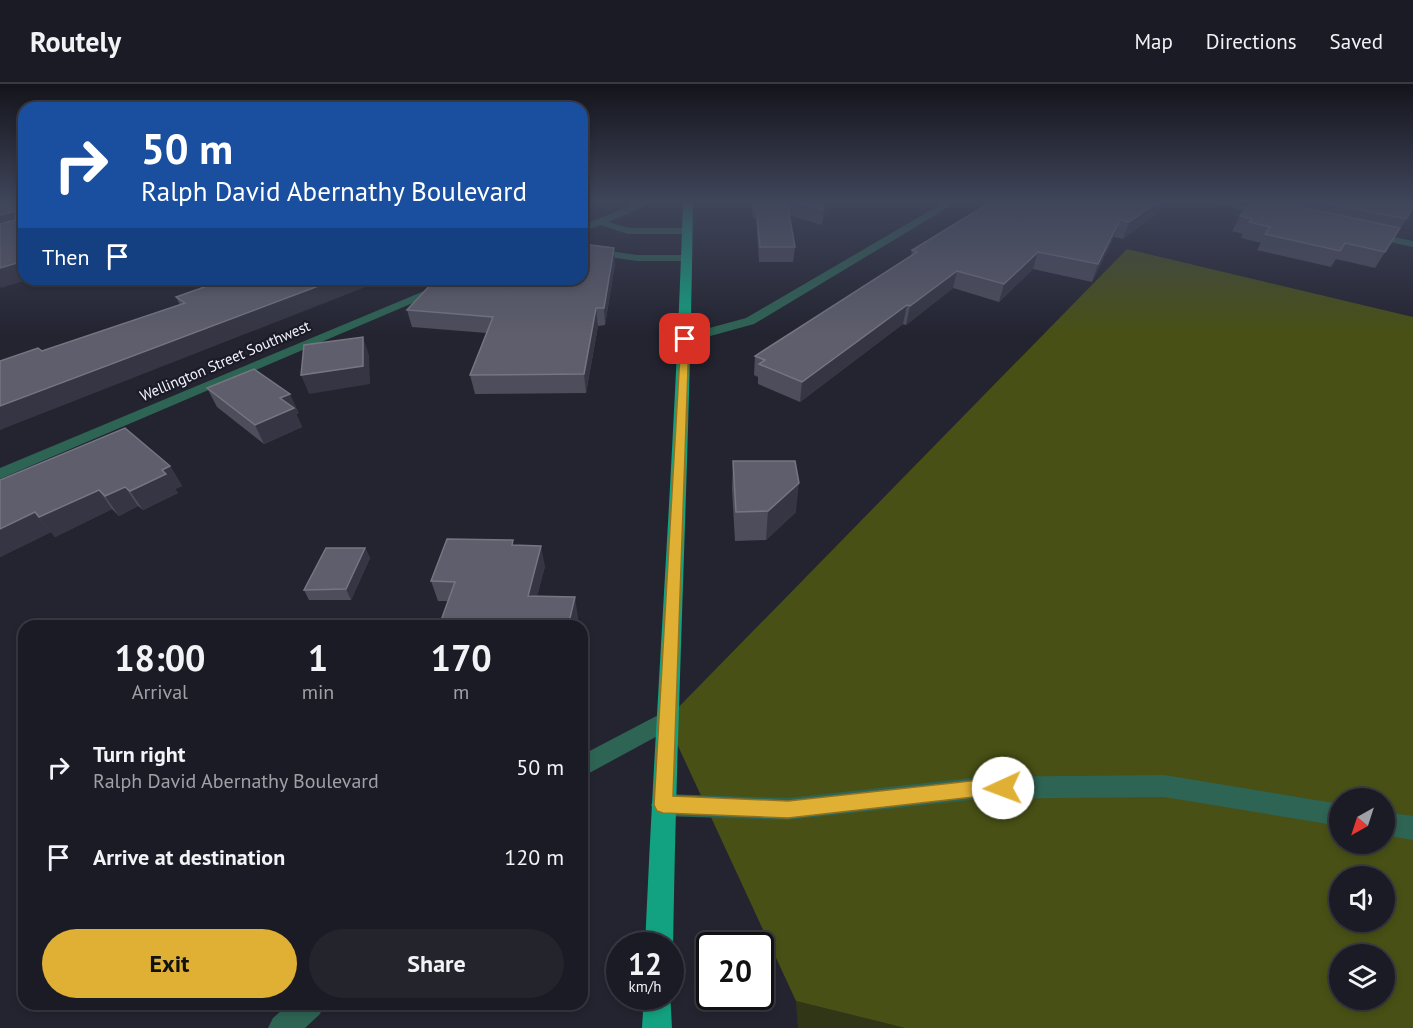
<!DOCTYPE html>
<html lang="en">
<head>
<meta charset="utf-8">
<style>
	:root { --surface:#1b1b25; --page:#24242d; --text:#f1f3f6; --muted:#a0a1a7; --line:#393942; --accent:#e0b034 }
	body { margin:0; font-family:"PT Sans",sans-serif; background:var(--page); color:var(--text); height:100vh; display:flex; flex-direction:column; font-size:22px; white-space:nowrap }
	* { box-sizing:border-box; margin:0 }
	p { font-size:20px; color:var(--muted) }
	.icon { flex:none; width:33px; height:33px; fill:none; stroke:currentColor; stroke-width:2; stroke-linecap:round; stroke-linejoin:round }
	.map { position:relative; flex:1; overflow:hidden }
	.panel { position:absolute; left:18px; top:536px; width:570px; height:390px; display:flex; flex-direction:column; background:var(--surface); border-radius:18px; box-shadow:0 3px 9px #0003,0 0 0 2px var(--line) }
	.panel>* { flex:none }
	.guide { position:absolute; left:18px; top:18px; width:570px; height:183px; border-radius:18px; box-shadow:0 3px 9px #0003,0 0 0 2px var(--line); background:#1a4fa0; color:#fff; overflow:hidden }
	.needle { width:39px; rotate:219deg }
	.fabs { position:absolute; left:1329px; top:704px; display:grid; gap:12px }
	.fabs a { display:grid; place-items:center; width:66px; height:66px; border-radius:50%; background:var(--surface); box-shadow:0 3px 9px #0003,0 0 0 2px var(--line); font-size:30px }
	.speed { position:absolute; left:606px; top:848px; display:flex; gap:12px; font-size:30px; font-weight:700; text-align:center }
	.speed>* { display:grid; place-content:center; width:78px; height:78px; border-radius:50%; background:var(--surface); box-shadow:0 3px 9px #0003,0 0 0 2px var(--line); line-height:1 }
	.speed small { font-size:15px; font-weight:400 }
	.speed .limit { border:3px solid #111; border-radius:9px; background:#fff; color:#111 }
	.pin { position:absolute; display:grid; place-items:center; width:51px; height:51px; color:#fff; margin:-26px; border-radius:12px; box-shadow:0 3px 9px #0006 }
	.me { position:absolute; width:66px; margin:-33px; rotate:268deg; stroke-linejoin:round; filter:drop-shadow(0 0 4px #0008) }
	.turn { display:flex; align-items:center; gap:21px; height:126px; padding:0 24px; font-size:27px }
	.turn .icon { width:78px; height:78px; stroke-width:2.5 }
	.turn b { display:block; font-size:42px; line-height:51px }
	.then { display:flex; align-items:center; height:57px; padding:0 24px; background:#0003; gap:12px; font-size:22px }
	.eta { display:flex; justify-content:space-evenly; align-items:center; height:102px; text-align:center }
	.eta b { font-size:36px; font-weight:800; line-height:42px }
	.primary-button { display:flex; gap:12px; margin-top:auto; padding:12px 24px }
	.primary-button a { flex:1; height:69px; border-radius:36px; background:var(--accent); color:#111; font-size:24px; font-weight:800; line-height:69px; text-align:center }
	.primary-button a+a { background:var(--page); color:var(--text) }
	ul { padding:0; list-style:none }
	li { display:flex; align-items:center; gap:18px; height:90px; padding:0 24px }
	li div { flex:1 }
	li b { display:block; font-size:22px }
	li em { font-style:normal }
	header { display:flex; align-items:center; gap:36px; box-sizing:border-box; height:84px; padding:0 30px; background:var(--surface); border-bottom:2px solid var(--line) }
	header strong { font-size:28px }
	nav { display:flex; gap:33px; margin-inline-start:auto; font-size:21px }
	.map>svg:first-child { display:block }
	.green { fill:#313617 }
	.forest { fill:#485015; fill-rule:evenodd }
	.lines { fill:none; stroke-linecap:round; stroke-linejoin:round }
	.minor { fill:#2e6454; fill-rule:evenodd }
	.major { fill:#13a281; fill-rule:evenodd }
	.wall { fill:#4d4d5b }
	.shaded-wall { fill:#353543 }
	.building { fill:#5e5e6c; stroke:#767683; stroke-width:1.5 }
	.route { fill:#e0b034; stroke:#927222; stroke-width:1.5 }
	.labels { text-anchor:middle; stroke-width:4.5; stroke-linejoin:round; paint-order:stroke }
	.far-street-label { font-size:15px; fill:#f3f3fc; stroke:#1b1b27 }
</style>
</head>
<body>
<header>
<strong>Routely</strong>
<nav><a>Map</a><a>Directions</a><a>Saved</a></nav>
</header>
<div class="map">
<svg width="1413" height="944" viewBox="0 0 1413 944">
	<rect width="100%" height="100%" fill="#242431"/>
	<path class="green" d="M796,917l109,27h-107z"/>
	<path class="forest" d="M1127,165l286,68v711h-508l-109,-27 -130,-281zM1340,714h44v45h-44zM1340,792h44v45h-44zM1340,870h44v45h-44z"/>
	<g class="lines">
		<g class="minor">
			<path d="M641,118h13l-45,20 20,6h58l5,3 -5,3h-59l-28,-9 -18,7v-7z"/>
			<path d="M945,118h12l-203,122 -69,19 -6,-4 1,-3 66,-18z"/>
			<path d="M1211,118h18l46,12 -5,3z"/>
			<path d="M1370,148l43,9v6l-47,-10v-4z"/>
			<path d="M582,163l55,8h49l5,3 -5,3h-49l-55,-8z"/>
			<path d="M453,195h16l-469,200v-11z"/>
			<path d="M666,627l8,2 3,7 -3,7 -92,50v-22z"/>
			<path d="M1164,691l176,29v22l-176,-29 -184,2 -192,21 -125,-4 -8,-3 -4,-8 4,-8 8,-3 125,4 192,-21z"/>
			<path d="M1384,728l29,4v24l-29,-5z"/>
			<path d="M289,920h35l-4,10 -15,14h-37l5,-10z"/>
		</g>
		<g class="major">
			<path d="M683,118h10c-3,248 -16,495 -20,743l-3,5v-5h-25c11,-248 30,-495 38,-743z"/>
			<path d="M670,908l2,36h-30l2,-32h26z"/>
		</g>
	</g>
	<g class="wall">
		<path d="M751,118h70l3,8 -2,15 -33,-10 6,32 -2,15h-34l-3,-44h-3z"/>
		<path d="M991,118h175l-3,7 -40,30 -9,-2 -22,45 -59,-13 -34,33 -46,-14 -47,37 -3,-1 -103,78 -42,-18v-7l-4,-2 1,-19 156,-100 1,-6z"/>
		<path d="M1251,118h162v6l-38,60 -39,-9 -5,8 -74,-17 4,-7 -20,-5 2,-4 -11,-3 8,-15z"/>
		<path d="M615,180l-10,61 -7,1 -12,67 -111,1 -5,-19 17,-42 -75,-6 -5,-17z"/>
		<path d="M227,195l-227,151 42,-79 138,-46 -4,-8z"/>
		<path d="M207,304l92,25 -3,1 6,13 -38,17 -47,-37z"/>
		<path d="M733,377l63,51 -30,28 -31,1 -3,-52z"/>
		<path d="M170,382l12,20 -7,3 3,4 -35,17 -5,-4 -19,10 -7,-7 -57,28 -4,-5 -51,25v-77z"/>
		<path d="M514,461l31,21 -8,30 41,21 -2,9h-137l9,-25h-10l-7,-20z"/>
		<path d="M365,464l5,10 -19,42h-42l-5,-10z"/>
	</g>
	<g class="shaded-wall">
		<path d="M1158,118h8l-3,7 -40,30 6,-17z"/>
		<path d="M16,127l8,13 -24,9v-18z"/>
		<path d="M1120,136l-6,17 -22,45 6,-18z"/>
		<path d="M614,164l1,16 -10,61 -1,-17z"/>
		<path d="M1038,168l-5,17 -34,33 5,-18z"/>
		<path d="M24,177v18h6l-29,9 -1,-2v-18z"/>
		<path d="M957,187l-4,17 -47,37 4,-19z"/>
		<path d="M337,195h49l-386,151v-24z"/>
		<path d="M907,221l-4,19 -103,78 2,-20z"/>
		<path d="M596,224l2,18 -12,67 -2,-19z"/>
		<path d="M363,253l6,18 1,29 -61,10 -8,-19z"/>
		<path d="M290,310l9,19 -3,1 6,13 -38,17 -9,-19 25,-27z"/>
		<path d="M170,382l12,20 -7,3 3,4 -35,17 -13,-19 32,-21z"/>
		<path d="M799,399l-3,29 -30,28 2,-29z"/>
		<path d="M125,403l13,19 -19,10 -14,-20z"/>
		<path d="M99,406l13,19 -57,28 -16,-20z"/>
		<path d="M35,428l16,20 -51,25v-28z"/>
		<path d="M541,462l4,20 -13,50 -4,-20z"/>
		<path d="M365,464l5,10 -19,42 -5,-11z"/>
		<path d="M575,513l3,20 -2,9h-8z"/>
	</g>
	<g class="building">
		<path d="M0,118h24v59l-24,7v-44l15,-4 1,-9 -16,4z"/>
		<path d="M753,118h34l8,45h-35l-4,-43h-2z"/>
		<path d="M796,118h25l3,8z"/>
		<path d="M991,118h167l-29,20 -9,-2 -22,44 -60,-12 -34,32 -47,-13 -47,35 -3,-1 -105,77 -43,-18 6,-4 -10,-4 162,-104 -5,-2z"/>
		<path d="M1251,118h26l123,26 -15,24 -40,-9 -5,8 -75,-17 5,-7 -21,-5 3,-3 -12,-3z"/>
		<path d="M1320,118h93v6l-7,11z"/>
		<path d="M582,160l32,4 -10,60h-8l-12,66 -114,1 23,-58 -86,-7 29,-31h146z"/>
		<path d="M227,195h110l-337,127v-45l38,-13 4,3 143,-48 -9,-6z"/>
		<path d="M363,253v29l-62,9 3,-30z"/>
		<path d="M254,285l36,25 -10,4 14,10 -39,17 -48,-37z"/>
		<path d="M125,344l45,38 -8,4 4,4 -36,17 -5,-4 -20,9 -6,-6 -60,27 -4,-5 -35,17v-49z"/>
		<path d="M733,377h62l4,22 -31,28 -32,1z"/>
		<path d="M447,455l66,1 -1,5 29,1 -13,50 47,1 -7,29h-129l16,-44 -24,-1z"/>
		<path d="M326,464h39l-19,41 -42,1z"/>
	</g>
	<linearGradient id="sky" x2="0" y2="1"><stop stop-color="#14141b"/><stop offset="0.47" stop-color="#3f455a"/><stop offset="1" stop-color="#3f455a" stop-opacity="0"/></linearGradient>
	<rect width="1413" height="250" fill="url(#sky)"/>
	<path class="route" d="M681,253l8,2 -16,457 115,5 192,-21 23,-1 6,3 3,6 -3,5 -221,25 -125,-5 -6,-2 -3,-6z"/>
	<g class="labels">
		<g class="far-street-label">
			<text transform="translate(225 277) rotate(-23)" y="5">Wellington Street Southwest</text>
		</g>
	</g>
</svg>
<div class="fabs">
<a><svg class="needle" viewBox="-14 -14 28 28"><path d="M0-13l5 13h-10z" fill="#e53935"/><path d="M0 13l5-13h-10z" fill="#a0a1a7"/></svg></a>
<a><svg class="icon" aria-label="sound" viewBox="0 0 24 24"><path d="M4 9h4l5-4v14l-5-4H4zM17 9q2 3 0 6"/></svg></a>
<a><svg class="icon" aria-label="layers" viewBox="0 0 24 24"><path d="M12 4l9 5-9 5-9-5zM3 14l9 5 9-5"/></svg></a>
</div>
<div class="speed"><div>12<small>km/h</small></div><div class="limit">20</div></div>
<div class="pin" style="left:685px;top:255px;background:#d93025"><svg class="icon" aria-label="arrive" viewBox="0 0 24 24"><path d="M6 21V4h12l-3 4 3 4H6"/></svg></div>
<svg class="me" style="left:1003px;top:704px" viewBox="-20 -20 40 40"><circle r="19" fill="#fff"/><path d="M0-13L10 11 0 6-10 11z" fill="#e0b034"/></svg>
<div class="guide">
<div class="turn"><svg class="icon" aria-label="right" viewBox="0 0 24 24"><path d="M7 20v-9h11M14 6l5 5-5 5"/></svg><div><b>50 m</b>Ralph David Abernathy Boulevard</div></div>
<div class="then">Then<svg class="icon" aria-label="arrive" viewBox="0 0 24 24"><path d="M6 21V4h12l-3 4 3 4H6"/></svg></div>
</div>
<section class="panel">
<div class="eta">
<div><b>18:00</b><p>Arrival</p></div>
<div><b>1</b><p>min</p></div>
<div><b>170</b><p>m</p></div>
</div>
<ul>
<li><svg class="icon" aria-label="right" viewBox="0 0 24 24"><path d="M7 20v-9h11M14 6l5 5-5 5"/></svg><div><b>Turn right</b><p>Ralph David Abernathy Boulevard</p></div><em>50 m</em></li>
<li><svg class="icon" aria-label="arrive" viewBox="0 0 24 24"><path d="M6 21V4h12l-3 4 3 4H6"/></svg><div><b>Arrive at destination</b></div><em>120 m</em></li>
</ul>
<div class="primary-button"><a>Exit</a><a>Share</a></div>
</section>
</div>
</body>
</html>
